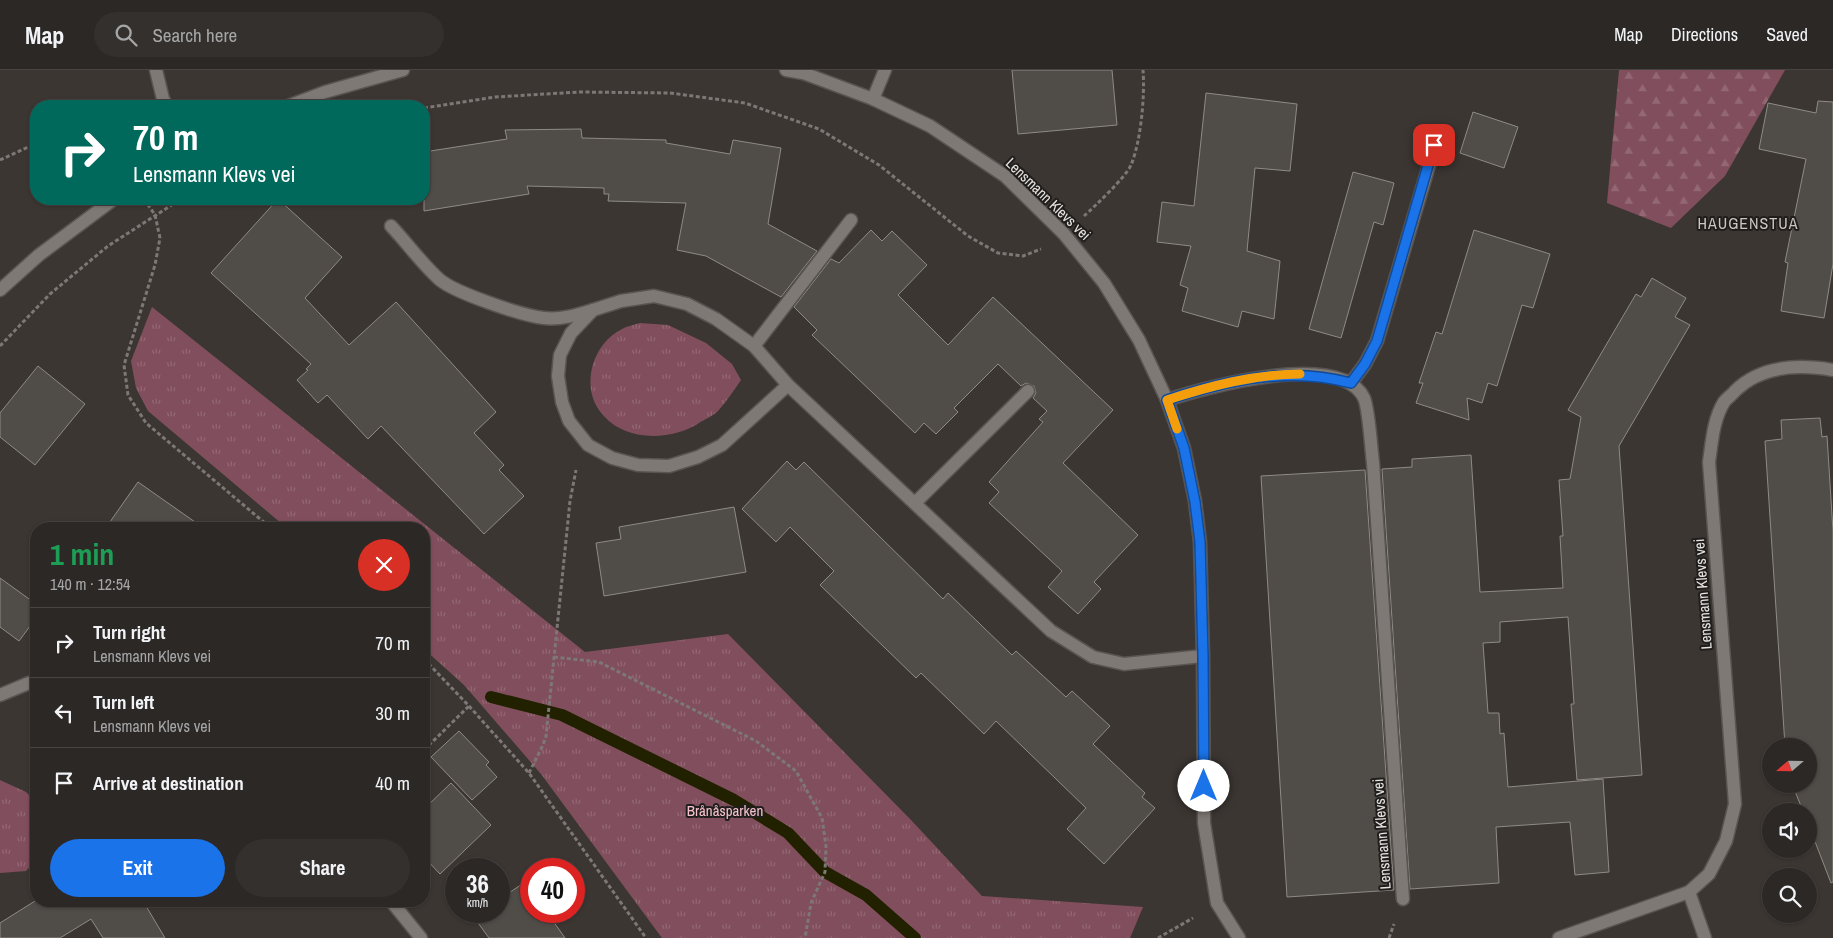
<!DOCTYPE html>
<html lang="en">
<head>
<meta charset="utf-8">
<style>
	:root { --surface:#2c2826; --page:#34302e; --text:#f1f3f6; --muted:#a6a6a7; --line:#484443; --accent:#1a73e8 }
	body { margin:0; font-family:"Archivo Narrow",sans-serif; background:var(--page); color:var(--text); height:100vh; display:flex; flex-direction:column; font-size:19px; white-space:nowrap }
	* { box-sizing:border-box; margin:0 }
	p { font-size:16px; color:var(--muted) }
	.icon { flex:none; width:28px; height:28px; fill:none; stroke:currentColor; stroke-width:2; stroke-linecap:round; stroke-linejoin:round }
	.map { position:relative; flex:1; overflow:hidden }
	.sheet { position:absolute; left:30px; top:452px; width:400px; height:385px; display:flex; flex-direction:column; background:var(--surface); border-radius:20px; box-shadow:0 1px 4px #0004,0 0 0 1px var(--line) }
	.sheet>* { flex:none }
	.top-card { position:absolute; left:30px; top:30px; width:400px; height:105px; border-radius:20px; box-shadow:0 1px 4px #0004,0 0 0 1px var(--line); background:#00695c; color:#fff; overflow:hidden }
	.needle { width:32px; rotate:250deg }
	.buttons { position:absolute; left:1762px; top:668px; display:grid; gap:10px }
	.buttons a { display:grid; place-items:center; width:55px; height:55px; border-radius:50%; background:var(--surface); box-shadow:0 1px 4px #0004,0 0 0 1px var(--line); font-size:25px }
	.speed { position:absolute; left:445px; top:788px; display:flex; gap:10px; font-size:25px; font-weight:700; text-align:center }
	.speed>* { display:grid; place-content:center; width:65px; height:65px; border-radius:50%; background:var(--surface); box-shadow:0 1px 4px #0004,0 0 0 1px var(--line); line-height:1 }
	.speed small { font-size:12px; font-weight:400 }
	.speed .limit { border:8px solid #d22; background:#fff; color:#111 }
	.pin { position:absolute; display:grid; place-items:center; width:42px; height:42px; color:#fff; margin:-21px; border-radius:10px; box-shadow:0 2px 8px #0006 }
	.me { position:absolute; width:55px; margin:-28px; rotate:0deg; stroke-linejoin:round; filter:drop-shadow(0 0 4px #0008) }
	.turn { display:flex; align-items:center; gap:18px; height:105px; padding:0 20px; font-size:22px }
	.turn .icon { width:65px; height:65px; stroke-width:2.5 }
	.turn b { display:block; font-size:35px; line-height:42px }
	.round { display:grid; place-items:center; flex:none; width:52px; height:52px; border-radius:26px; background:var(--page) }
	.overview { display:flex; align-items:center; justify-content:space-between; height:85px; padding:0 20px }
	h1 { font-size:30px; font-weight:800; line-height:38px; color:#1e9e55 }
	.action { display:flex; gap:10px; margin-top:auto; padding:10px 20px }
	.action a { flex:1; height:58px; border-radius:30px; background:var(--accent); color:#fff; font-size:20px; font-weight:800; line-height:58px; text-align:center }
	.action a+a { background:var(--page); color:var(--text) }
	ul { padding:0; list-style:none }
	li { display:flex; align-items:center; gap:15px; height:70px; padding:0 20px; border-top:1px solid var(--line) }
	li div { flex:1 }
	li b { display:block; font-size:19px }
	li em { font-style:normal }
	header { display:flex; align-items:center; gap:30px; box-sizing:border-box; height:70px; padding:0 25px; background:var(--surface); border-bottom:1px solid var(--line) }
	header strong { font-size:24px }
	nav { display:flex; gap:28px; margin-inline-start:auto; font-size:18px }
	.search { width:350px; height:45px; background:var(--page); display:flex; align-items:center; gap:12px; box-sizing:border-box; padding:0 18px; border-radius:28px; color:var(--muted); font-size:19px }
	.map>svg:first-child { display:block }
	.forest { fill:url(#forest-firs) }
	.park { fill:url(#park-tufts) }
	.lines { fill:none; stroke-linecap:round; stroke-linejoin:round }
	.stream { stroke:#212100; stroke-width:12 }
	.building { fill:#504d48; stroke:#8e8b85 }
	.service-casing { stroke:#595451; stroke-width:15 }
	.minor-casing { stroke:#595451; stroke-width:15 }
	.tertiary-casing { stroke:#595451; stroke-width:15 }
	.path { stroke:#7d7875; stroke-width:3; stroke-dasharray:4 2.5; stroke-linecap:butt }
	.service { stroke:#7f7975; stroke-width:12 }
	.minor { stroke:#7f7975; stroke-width:12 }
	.tertiary { stroke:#7f7975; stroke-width:12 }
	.route-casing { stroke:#114b97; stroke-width:12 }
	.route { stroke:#1a73e8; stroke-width:9 }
	.slow { stroke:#f59e0b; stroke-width:9 }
	.labels { text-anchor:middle; stroke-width:4; stroke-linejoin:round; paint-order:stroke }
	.street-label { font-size:15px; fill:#e6e2e0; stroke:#201e1c }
	.park-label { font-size:15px; fill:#f5c1ce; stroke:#201e1c }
	.neighbourhood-label { font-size:16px; letter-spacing:1px; fill:#ccc5c1; stroke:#201e1c }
</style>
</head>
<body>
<header>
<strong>Map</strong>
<div class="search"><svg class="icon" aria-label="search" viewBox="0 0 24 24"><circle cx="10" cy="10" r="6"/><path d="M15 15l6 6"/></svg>Search here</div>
<nav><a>Map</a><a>Directions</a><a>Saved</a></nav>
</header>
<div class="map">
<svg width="1833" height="868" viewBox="0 0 1833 868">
	<defs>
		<pattern id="forest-firs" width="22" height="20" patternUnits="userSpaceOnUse" patternTransform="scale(1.25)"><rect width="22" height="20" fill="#814e5d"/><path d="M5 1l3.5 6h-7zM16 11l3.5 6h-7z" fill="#936774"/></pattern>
		<pattern id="park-tufts" width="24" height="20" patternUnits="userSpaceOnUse" patternTransform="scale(1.25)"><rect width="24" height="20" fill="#814e5d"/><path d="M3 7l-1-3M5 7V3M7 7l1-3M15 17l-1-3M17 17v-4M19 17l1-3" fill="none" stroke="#936774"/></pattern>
	</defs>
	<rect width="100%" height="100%" fill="#3b3632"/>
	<path class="forest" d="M1619,0h166l-60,106 -54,52 -64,-25z"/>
	<g class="park">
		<path d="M152,237l433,345 143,-18 183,186 71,76 161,11 -13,31h-468l-121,-164 -77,-89 -40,-36v-120h-136l-140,-118 -12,-23 -5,-27z"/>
		<path d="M640,253l28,2 38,18 26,21 9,16c-7,10 -14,21 -23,31 -5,5 -13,8 -19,12 -29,19 -78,19 -100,-13 -18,-26 -6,-67 23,-81 5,-3 12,-4 18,-6z"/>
		<path d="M0,710l26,12 10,10v57l-10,12 -26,2z"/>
	</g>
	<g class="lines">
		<path class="stream" d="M491,627l71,18 172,85 54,33 37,39 41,23 49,43"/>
	</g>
	<g class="building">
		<path d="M1012,0h100l5,55 -99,9z"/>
		<path d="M1206,23l91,11 -7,67 -35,-3 -8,83 33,10 -6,58 -32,-8 -4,16 -56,-16 6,-23 -8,-3 11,-39 -34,-4 5,-40 32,4z"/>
		<path d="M1818,31l15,1v162l-9,54 -43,-7 7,-48 -3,-1 21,-103 -47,-10 9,-46 48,10z"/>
		<path d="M1473,42l45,15 -14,41 -44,-15z"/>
		<path d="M581,59l1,9 84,2v3l64,11 3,-14 48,8 -13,76 49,27 -36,46 -75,-41 -29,-6 9,-47 -78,-2 1,-7h-5v-6l-77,-2 2,8 -105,17v-59l83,-13 -2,-9z"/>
		<path d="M1353,102l41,11 -11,42 -9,-3 -33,116 -32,-9z"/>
		<path d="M278,129l64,58 -37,41 44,47 47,-43 100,110 -22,21 30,32 -5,5 25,26 -40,38 -103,-108 -13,13 -41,-44 -9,8 -21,-23 11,-10 -2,-1 5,-5 -100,-91z"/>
		<path d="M871,160l11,11 10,-10 35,34 -29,30 50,50 45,-48 120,113 -50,53 75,72 -44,47 7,7 -23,25 -30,-27 14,-16 -73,-68 10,-11 -10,-10 54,-60 -4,-3 8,-8 -14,-13 3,-5 -2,-7 -8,-3 -5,3 -23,-22 -44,44 4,4 -22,22 -12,-11 -9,10 -103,-98 5,-5 -23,-23 37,-48 8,4z"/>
		<path d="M1474,160l76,24 -17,54 -11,-3 -25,81 -9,-3 -6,20 -15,-5 2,22 -53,-17 7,-20h-4l17,-51 6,2z"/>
		<path d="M1652,208l34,20 -11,19 15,8 -71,121 23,329 -65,5 -6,-76h3l-6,-87 -68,5v20l-17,1 5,70h11l1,21 4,-1 4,54 95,-8 6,93 -34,3 -5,-53 -74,5 3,56 -89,6 -28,-420 30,-2v-8l59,-4 9,137 83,-4 -3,-52h3l-4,-56 11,-1 11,-62 -13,-7 68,-116 5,3z"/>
		<path d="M38,296l47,38 -50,61 -35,-28v-24z"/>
		<path d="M1820,348l2,19 5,-1 6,95v351l-2,1 -22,-57v-15h-6l-11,-27h17v-38h-24l-20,-305 17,-2 -1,-19z"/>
		<path d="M787,391l9,9 8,-8 139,137 5,-6 64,62 4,-4 50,46 6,-6 38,35 -17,18 52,49 -3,4 13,11 -51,56 -37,-35 19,-21 -90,-87 -12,13 -63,-61 -5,5 -96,-93 14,-14 -44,-44 -14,15 -34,-33z"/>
		<path d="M1365,400l29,420 -107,7 -26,-421z"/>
		<path d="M138,412l67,47h-100z"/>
		<path d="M734,437l12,65 -142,24 -8,-53 25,-4 -2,-12z"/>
		<path d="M0,508l36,26v14l-17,23 -19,-14z"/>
		<path d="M459,661l30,31 -3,3 11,12 -25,23 -41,-43z"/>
		<path d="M451,713l40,42 -51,49 -16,-17v-48z"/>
		<path d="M522,814l3,5 3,-2 3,4v20h15l19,27h-76l-16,-22 7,-5h19v-13l5,-5 2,2z"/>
		<path d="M35,831h108l22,37h-62l-12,-19 -31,19h-60v-15z"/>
	</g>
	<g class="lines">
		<g class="service-casing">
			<path id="service" d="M1351,313l14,-19 12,-23 58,-196"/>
		</g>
		<g class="minor-casing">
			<g id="minor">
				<path d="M156,0l7,29 4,7"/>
				<path d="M873,29l12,-29"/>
				<path d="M391,156c17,18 31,38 49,54 16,13 83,36 104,38 16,2 33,-3 49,-8"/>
				<path d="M754,276l97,-126"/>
				<path d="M788,315l-66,60 -24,12 -29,9 -31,-1 -26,-7 -24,-13 -19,-24 -7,-19 -4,-26 2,-21 11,-22 22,-23 28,-9 33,-5 33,8 29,15 38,27 34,39 263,246 42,26 31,7 79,-8"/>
				<path d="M1167,330c39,-13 174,-50 197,-2 5,11 7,50 9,65l30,436"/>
				<path d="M915,433l113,-112"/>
				<path d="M0,625l29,-12 7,-2"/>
				<path d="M391,831l30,37"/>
				<path d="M1705,868l-16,-46 20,-18 17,-33 9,-37 -26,-342c3,-20 4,-42 15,-60 3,-4 8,-7 11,-11 26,-26 63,-27 98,-21"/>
			</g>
		</g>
		<g class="tertiary-casing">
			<g id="tertiary">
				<path d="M786,0l17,3 70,26 57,27 75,50 59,58 40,49 35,57 28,60 17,48 11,53 5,41 3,114 1,167 13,80 22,35"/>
				<path d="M288,36l37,-14 78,-22"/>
				<path d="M0,220l39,-35 75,-56"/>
				<path d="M1559,868l130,-46"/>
			</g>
		</g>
		<g class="path">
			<path d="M424,38l71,-11 85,-5 90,1 75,10 74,26 60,36 89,71 30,17 25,3 18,-7"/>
			<path d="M0,90l26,-12 10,-2"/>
			<path d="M144,129l11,16 5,23 -5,27 -31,100 4,30 18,28 126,106"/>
			<path d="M1084,146c10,-9 42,-39 47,-51 10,-24 14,-69 12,-95"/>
			<path d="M0,276l50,-52 58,-48 73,-47"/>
			<path d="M554,587l45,5 157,79 40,30 26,47 4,28 -1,26 -14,31 -6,35"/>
			<path d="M424,589l45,47 60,67 117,165"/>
			<path d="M424,680l45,-44"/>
			<path d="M529,703l14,-28 3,-9 24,-235 6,-31"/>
			<path d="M1158,868l35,-20"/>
			<path d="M1389,868l5,-14"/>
		</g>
		<use href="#service" class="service"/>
		<use href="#minor" class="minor"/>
		<use href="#tertiary" class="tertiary"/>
	</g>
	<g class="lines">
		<g class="route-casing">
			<path id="route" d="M1204,716l-1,-130 -3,-114 -5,-40 -11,-54 -17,-48c61,-20 121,-34 184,-17l14,-19 12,-23 57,-196"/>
		</g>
		<use href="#route" class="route"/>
		<path class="slow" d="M1177,359l-10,-29c43,-14 88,-26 133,-26"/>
	</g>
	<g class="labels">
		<g class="street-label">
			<text transform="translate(1048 129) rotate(44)" y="5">Lensmann Klevs vei</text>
			<text transform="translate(1703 524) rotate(-94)" y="5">Lensmann Klevs vei</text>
			<text transform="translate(1382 764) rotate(-94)" y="5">Lensmann Klevs vei</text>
		</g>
		<g class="park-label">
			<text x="725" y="746">Brånåsparken</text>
		</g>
		<g class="neighbourhood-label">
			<text x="1748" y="159">HAUGENSTUA</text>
		</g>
	</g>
</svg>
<div class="buttons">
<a><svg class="needle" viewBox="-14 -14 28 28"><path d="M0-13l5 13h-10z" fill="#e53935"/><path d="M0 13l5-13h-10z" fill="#a6a6a7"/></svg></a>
<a><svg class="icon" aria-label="sound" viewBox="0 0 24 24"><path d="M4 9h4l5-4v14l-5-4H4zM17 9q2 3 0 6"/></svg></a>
<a><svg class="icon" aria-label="search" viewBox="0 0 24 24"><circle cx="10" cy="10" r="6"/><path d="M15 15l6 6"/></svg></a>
</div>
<div class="speed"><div>36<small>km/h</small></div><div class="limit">40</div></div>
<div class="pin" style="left:1434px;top:75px;background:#d93025"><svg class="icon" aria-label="arrive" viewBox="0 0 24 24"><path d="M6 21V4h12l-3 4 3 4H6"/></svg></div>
<svg class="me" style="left:1204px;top:716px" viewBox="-20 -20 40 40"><circle r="19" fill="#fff"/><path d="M0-13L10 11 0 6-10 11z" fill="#1a73e8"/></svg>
<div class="top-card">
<div class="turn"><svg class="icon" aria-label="right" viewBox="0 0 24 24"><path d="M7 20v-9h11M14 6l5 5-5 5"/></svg><div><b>70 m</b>Lensmann Klevs vei</div></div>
</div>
<section class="sheet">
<div class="overview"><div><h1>1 min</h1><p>140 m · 12:54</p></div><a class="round" style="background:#d93025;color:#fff"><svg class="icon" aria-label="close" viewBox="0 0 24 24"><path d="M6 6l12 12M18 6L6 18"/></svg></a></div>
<ul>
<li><svg class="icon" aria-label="right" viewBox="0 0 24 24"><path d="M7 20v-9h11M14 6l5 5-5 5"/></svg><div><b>Turn right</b><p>Lensmann Klevs vei</p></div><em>70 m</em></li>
<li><svg class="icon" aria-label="left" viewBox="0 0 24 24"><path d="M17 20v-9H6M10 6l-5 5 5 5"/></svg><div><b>Turn left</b><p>Lensmann Klevs vei</p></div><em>30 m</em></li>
<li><svg class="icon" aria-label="arrive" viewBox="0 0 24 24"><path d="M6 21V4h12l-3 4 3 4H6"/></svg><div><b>Arrive at destination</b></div><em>40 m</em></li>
</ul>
<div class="action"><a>Exit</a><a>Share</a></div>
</section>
</div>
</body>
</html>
